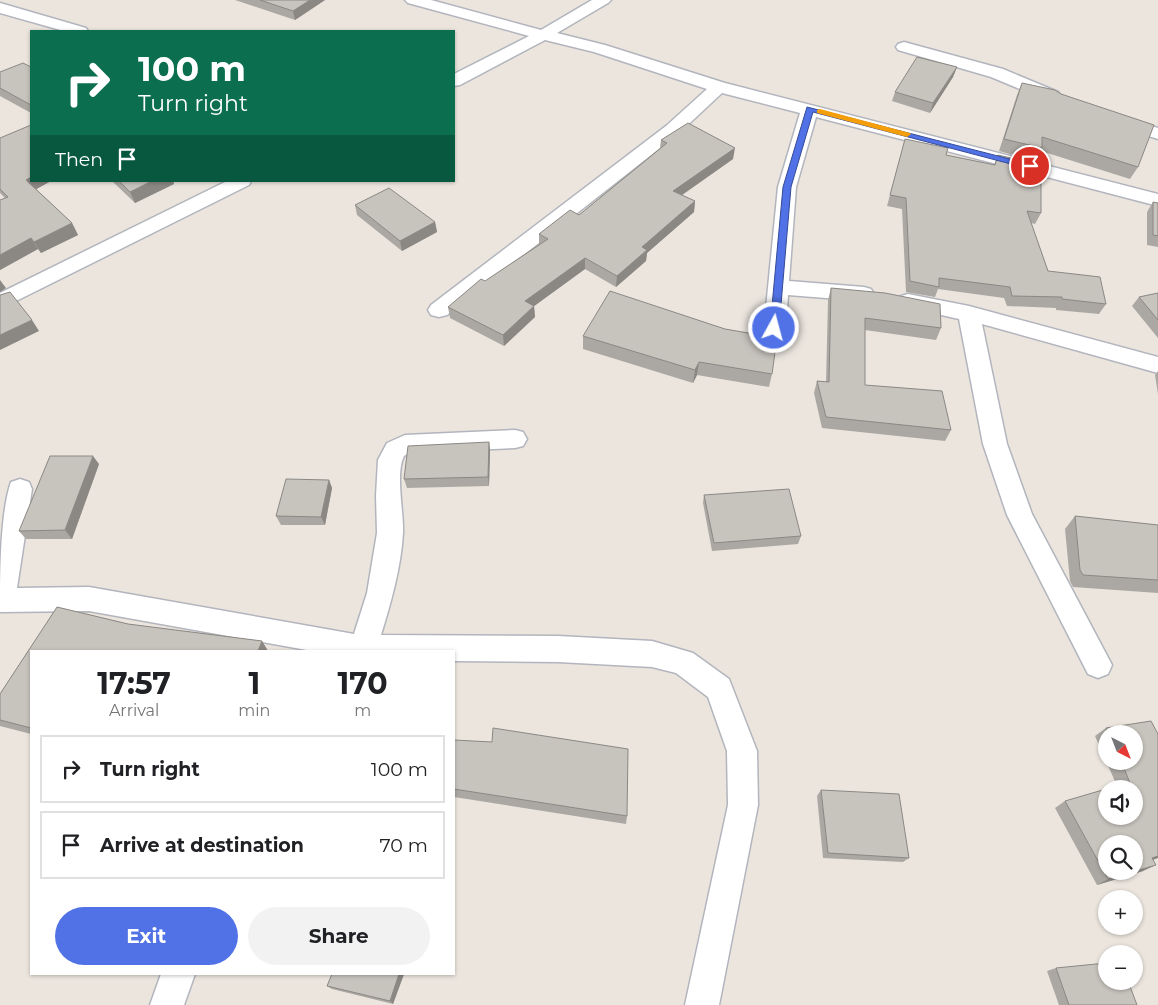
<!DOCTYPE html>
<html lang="en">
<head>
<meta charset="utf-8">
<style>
	:root { --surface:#fff; --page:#f2f2f2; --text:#202124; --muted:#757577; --line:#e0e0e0; --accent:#5072e6 }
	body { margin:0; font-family:Montserrat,sans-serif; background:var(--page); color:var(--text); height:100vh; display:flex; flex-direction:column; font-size:19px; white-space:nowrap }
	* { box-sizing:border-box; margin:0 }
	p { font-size:16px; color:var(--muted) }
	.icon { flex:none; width:28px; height:28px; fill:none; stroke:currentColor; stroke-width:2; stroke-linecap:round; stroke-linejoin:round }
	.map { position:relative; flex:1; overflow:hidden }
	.drawer { position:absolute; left:30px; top:650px; width:425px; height:325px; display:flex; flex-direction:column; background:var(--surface); border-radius:0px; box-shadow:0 1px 4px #0004 }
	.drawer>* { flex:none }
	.hud { position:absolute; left:30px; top:30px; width:425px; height:152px; border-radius:0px; box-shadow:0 1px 4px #0004; background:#0b6e4f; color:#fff; overflow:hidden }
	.needle { width:32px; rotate:138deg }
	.buttons { position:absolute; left:1098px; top:725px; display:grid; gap:10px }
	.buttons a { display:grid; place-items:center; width:45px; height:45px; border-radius:50%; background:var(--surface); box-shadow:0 1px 4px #0004; font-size:25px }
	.pin { position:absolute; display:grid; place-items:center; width:42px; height:42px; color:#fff; margin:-21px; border:2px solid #fff; border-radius:50%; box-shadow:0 1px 5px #0007 }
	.me { position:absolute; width:55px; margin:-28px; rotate:7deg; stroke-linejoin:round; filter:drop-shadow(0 0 4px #0008) }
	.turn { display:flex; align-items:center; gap:18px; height:105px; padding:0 25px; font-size:22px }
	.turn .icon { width:65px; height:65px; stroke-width:2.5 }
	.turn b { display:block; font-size:35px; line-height:42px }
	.then { display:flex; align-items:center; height:48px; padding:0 25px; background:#0003; gap:10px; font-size:19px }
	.eta { display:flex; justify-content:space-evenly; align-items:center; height:85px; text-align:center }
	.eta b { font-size:30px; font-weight:700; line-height:35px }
	.action { display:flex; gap:10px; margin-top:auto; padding:10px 25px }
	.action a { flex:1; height:58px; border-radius:30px; background:var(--accent); color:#fff; font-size:20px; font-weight:700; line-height:58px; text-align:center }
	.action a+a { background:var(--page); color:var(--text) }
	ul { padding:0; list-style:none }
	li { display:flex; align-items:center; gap:15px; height:68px; margin:0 10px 8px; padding:0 15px; border:2px solid var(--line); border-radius:0px }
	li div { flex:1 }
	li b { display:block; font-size:19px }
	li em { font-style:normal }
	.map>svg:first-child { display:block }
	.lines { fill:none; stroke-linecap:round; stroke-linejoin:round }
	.minor-casing { stroke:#b2b5bd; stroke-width:3 }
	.minor { fill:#fff; fill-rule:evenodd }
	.wall { fill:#aba8a3; fill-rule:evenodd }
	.shaded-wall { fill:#8b8884 }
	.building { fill:#c7c3bd; stroke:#8b8884; fill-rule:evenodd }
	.route { fill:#5072e6; stroke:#344a96 }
	.slow { fill:#f59e0b }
</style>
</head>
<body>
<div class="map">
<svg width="1158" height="1005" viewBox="0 0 1158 1005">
	<rect width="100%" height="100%" fill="#ebe5de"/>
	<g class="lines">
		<g class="minor-casing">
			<g id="minor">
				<path d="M405,0h26l110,30 51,-30h19l-3,3 -51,30 48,12 120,38 433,111v12l-342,-89 -20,70 -7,94 75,6 7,2 3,5 -3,5 -7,2 -76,-6 -2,33 -3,5 -8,3 -8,-3 -3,-5 14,-141 22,-74 -78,-20 -44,41 -231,181 -8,2 -8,-2 -3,-5 3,-5 235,-179 41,-37 -113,-37 -49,-12 -85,45 -6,1v-12l75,-38 -121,-33z"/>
				<path d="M0,3l86,25 2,3h-24l-64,-18z"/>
				<path d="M904,42l99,27 55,23 3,4 -3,4 -6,1 -6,-1 -55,-23 -93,-27 -2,-3 2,-3z"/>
				<path d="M1120,116l38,12v11l-44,-14 -3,-4 3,-4z"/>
				<path d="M227,181h24l-2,4 -249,124v-16z"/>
				<path d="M908,294l61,12 189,51v16l-176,-49 25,120 25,70 80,151 -4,9 -10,4 -10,-4 -81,-159 -24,-71 -24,-125 -58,-13 -4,-5 4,-5z"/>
				<path d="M515,430l8,2 4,7 -4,7 -8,2 -106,5 -5,3c-9,18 0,57 -1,77 -2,35 -12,69 -22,102l177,1 94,5 41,12 36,26 28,72 1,54 -39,200h-34l43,-200 -1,-54 -19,-54 -32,-24 -24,-6 -94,-5 -104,-1v-10h-142l-223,-40 -89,1c0,-36 0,-99 11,-130l9,-3 9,3 3,7 -15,99 72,-1 265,47 13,-41 10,-60 -1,-37 2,-36 9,-17 18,-8z"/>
				<path d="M161,974h34l-11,31h-34z"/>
			</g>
		</g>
		<use href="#minor" class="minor"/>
	</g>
	<g class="wall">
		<path d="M235,0h90l-30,20z"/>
		<path d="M31,67v46l-31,-17v-24z"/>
		<path d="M957,67l-4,10 -23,36 -38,-12 3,-9z"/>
		<path d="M1022,83l116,84 -8,12 -89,-28 -5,10 -37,-10 18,-56z"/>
		<path d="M0,138l31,43h20l-15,8 36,34 6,12 -37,18 -3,-4 -38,21v-70l5,-2 -5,-5z"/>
		<path d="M905,139l41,16 48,10 4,-10 43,58 -6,11 -4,-1 17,48 58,33 -7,10 -43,-4v-2l-49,-2 -3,-8 -66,-9 -3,8 -29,-5 -4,-83 -15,-3z"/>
		<path d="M661,140l72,19 -51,36 13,6 -1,11 -47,41 -1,8 -30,26 -31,-18 -51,37 1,11 -31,29 -54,-28 -2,-11 91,-63v-10l40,-19 81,-67z"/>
		<path d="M112,181h61l1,3 -39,19z"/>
		<path d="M1153,202l5,1v44l-11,-2v-33z"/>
		<path d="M355,205l80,17 2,10 -35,19 -45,-36z"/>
		<path d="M831,288l110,40 -5,12 -71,-10v55l86,45 -6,11 -123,-13 -8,-35 3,-12 9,1 2,-82z"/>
		<path d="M1158,293v45l-26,-32 7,-9z"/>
		<path d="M583,336l189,38 -3,13 -72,-12 -4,8 -110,-34z"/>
		<path d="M1158,371v23l-3,-19z"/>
		<path d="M489,442l1,9 -1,35 -82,2 -3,-9z"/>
		<path d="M99,464l-27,75h-46l-7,-8z"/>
		<path d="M329,480l3,8 -7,37h-44l-5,-9z"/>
		<path d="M704,495l97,41 -3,8 -86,7 -9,-48z"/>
		<path d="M1075,516l83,9v68l-85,-6 -3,-6 -5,-52z"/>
		<path d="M57,607l71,17 134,17 6,10h-237v83l-31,-8v-32z"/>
		<path d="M1106,728l52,6v124l-5,2 -10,11 -46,14 -42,-77 10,-7 52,-15 -22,-50zM1106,734h28v27h-28z"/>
		<path d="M454,740l173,76 -1,8 -172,-27z"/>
		<path d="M821,790l88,68 -6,4 -80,-4 -6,-62z"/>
		<path d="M1056,968l81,37h-78l-12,-34z"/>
		<path d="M332,974h72l-11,30 -61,-15 -5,-3z"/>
	</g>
	<g class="shaded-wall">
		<path d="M310,0h15l-30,20 -2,-9z"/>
		<path d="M957,67l-4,10 -23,36 3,-10z"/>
		<path d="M735,148l-2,11 -61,43 1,-11z"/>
		<path d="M31,177v4h20l-18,10 -7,-11z"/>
		<path d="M152,181h21l1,3 -39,19 -5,-11z"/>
		<path d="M695,201l-1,11 -47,41 -1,8 -30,26 1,-11 25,-29z"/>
		<path d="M435,222l2,10 -35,19 -2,-10z"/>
		<path d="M72,223l6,12 -37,18 -7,-11z"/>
		<path d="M31,238l7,11 -38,21v-15z"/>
		<path d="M585,258v11l-59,43 -1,-11z"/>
		<path d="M0,280l6,8 -6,4z"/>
		<path d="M534,306l1,11 -31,29 -1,-11z"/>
		<path d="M32,320l7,11 -39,19v-15z"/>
		<path d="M699,362l-2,13 -4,8 2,-13z"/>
		<path d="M489,442l1,9 -1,35 -1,-9z"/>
		<path d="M93,456l6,8 -27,75 -7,-9z"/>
		<path d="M329,480l3,8 -7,37 -4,-8z"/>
		<path d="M262,641l6,10h-10z"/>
		<path d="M1158,856v2l-19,6 13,-6z"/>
		<path d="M1156,865l-13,6 -46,14 11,-6z"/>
		<path d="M399,974h5l-11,30 -3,-3z"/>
	</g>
	<g class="building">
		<path d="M260,0h50l-17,11z"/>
		<path d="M917,57l40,10 -24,36 -38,-11z"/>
		<path d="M23,63l8,4v38l-31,-17v-16z"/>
		<path d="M1022,83l33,7 6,4 93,31 -16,42 -96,-30v11l-38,-9z"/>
		<path d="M688,123l47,25 -62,43 22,10 -53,46 5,3 -30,26 -32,-18 -60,43 9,5 -31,29 -55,-28 33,-28 4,2 63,-42 -9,-5 31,-24 9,5 88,-72 -6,-3z"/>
		<path d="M31,125v52l-5,3 46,43 -38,19 -3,-4 -31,17v-55l8,-3 -8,-8v-51z"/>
		<path d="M905,139l43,9 -2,7 49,10 3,-10 43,10v48l-14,-2 21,60 52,6 6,27 -44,-5v-2l-50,-1 -2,-9 -71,-9v9l-29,-6 -4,-83 -16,-3z"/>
		<path d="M119,181h33l-22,11z"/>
		<path d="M389,188l46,34 -35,19 -45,-36z"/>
		<path d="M1153,202l5,1v33l-5,-1z"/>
		<path d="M831,288l54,5 55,11 1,24 -76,-10v67l77,6 9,39 -125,-13 -9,-36 12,1z"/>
		<path d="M610,291l115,38 52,9 -5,36 -73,-12 -4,8 -112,-34z"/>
		<path d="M10,292l22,28 -32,15v-40z"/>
		<path d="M1158,293v27l-19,-23z"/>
		<path d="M489,442l-1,35 -84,2 4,-33z"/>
		<path d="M50,456h43l-28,74 -46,1z"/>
		<path d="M286,479l43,1 -8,37 -45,-1z"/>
		<path d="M789,489l12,47 -87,7 -10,-48z"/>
		<path d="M1075,516l83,9v55l-75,-5 -3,-5z"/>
		<path d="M57,607l71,17 134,17 -4,10h-227v77l-31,-8v-26z"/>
		<path d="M1151,721l7,13v122l-6,2 4,7 -48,14 -43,-78 41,-12v27h28v-27h-25l21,-6 -9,-22h13v-27h-26l-2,-6zM1106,844h28v27h-28z"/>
		<path d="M493,728l135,21 -1,67 -173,-27v-49l38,2z"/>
		<path d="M821,790l78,4 10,64 -81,-5z"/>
		<path d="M1106,963v18h22l9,24h-68l-13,-37z"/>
		<path d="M332,974h67l-9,27 -63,-15z"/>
	</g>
	<path class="route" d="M807,107l226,58 1,1 -4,3 -217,-57 -22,75 -12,141 -5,3 -4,-3 13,-141z"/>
	<path class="slow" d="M820,109l90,24 1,1 -4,3 -90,-24v-3z"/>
</svg>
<div class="buttons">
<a><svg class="needle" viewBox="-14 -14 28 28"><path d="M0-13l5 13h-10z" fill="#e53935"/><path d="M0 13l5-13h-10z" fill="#757577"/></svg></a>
<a><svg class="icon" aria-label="sound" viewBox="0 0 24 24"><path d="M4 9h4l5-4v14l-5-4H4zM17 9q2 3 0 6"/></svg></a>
<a><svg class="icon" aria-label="search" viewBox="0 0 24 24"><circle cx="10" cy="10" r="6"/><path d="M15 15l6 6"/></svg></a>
<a>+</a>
<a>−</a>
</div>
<div class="pin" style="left:1030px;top:166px;background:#d93025"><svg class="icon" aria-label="arrive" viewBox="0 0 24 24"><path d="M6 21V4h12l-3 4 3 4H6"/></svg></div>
<svg class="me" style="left:774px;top:328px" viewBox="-20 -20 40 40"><circle r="17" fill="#5072e6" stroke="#fff" stroke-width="3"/><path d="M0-11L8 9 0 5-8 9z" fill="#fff"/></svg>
<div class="hud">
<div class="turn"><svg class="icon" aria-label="right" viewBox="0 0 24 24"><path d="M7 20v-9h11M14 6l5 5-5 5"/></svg><div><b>100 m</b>Turn right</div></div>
<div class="then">Then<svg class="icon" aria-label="arrive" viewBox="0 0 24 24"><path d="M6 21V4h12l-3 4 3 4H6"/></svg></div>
</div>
<section class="drawer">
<div class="eta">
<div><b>17:57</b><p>Arrival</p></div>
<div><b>1</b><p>min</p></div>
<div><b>170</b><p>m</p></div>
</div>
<ul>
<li><svg class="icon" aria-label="right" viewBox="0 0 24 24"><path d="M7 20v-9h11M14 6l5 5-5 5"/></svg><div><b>Turn right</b></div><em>100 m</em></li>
<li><svg class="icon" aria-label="arrive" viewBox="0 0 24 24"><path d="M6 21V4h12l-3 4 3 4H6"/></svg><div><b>Arrive at destination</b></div><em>70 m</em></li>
</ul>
<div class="action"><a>Exit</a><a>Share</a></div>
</section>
</div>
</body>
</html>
